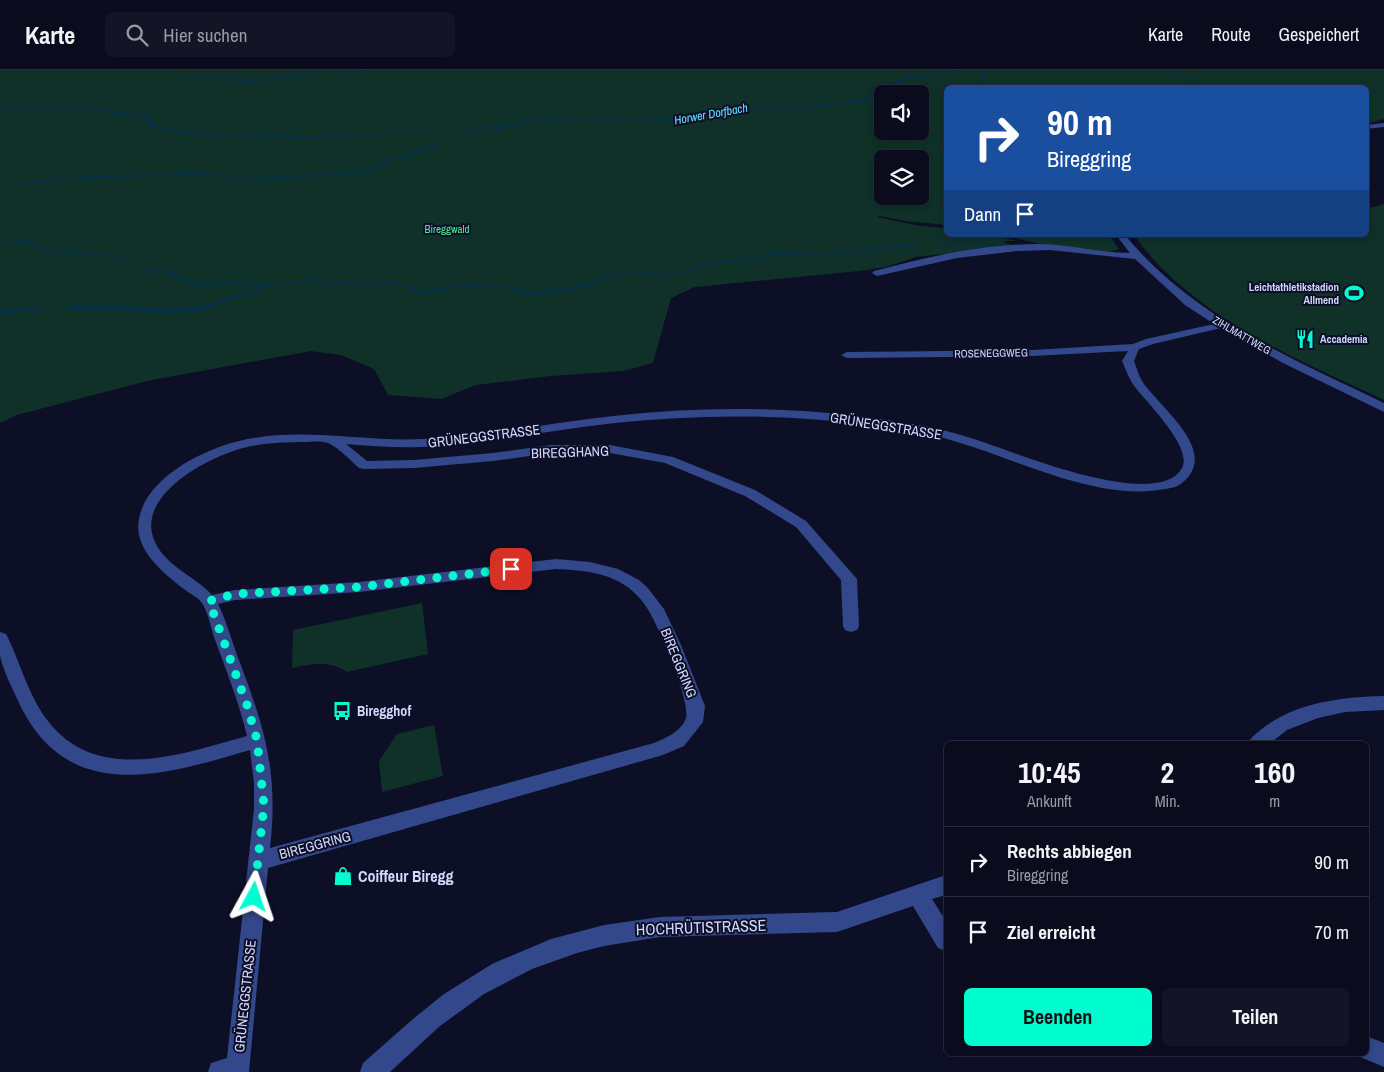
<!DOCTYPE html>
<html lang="de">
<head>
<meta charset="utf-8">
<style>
	:root { --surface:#0a0b1d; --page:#131426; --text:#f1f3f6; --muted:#999ba4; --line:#2a2b3b; --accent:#00fdd0 }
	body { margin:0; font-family:"Archivo Narrow",sans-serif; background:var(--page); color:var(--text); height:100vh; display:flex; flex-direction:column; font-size:19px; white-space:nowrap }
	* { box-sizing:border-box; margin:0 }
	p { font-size:16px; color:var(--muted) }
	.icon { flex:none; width:28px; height:28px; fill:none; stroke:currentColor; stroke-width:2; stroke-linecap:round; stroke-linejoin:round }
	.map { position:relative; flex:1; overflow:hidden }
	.panel { position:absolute; left:944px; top:671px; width:425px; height:315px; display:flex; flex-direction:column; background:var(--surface); border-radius:8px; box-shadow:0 2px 8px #0003,0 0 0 1px var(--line) }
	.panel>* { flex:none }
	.hud { position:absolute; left:944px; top:15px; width:425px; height:152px; border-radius:8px; box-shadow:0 2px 8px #0003,0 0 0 1px var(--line); background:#1a4fa0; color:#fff; overflow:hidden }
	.controls { position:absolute; left:874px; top:15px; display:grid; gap:10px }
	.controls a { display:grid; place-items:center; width:55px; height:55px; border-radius:8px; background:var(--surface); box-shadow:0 2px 8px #0003,0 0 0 1px var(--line); font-size:25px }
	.pin { position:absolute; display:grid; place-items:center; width:42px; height:42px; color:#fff; margin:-21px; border-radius:10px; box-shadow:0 2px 8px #0006 }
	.me { position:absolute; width:55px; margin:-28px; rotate:5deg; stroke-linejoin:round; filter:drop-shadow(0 0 4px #0008) }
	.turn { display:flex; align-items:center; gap:18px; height:105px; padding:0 20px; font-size:22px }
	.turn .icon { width:65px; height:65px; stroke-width:2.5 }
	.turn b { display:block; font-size:35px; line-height:42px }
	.then { display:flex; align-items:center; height:48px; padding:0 20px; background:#0003; gap:10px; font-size:19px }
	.eta { display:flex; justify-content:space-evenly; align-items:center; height:85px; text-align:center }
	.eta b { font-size:30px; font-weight:700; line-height:35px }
	.cta { display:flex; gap:10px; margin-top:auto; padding:10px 20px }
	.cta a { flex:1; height:58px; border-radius:8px; background:var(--accent); color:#111; font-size:20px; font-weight:700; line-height:58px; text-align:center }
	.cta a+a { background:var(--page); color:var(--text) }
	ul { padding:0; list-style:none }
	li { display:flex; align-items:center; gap:15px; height:70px; padding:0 20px; border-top:1px solid var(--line) }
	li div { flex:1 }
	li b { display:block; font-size:19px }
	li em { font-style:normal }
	header { display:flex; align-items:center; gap:30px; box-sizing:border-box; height:70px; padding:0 25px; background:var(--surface); border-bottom:1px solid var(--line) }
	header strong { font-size:24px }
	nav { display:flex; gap:28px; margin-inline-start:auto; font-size:18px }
	.search { width:350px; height:45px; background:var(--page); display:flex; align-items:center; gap:12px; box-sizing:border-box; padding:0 18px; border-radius:8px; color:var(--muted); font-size:19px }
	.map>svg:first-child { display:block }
	.green { fill:#0f3127; fill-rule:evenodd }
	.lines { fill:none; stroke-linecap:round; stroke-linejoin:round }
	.stream { fill:#052f47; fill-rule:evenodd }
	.minor { fill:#33488a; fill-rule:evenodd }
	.route { stroke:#00fdd0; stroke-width:9; stroke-dasharray:0 16.2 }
	.labels { text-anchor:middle; stroke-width:4; stroke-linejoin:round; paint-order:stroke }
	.far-park-label { font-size:11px; fill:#52eb9b; stroke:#0d0f27 }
	.far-poi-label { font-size:11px; font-weight:bold; fill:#d2d9ff; stroke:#0d0f27; text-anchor:end }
	.far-street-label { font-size:11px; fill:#d2d9ff; stroke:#0d0f27 }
	.far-water-label { font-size:12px; font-style:italic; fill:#60e1ff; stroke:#0d0f27 }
	.street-label { font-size:14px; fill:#d2d9ff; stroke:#0d0f27 }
	.poi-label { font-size:14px; font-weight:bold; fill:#d2d9ff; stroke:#0d0f27; text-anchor:start }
	.near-poi-label { font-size:16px; font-weight:bold; fill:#d2d9ff; stroke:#0d0f27; text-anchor:start }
	.near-street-label { font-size:16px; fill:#d2d9ff; stroke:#0d0f27 }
</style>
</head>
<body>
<header>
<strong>Karte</strong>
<div class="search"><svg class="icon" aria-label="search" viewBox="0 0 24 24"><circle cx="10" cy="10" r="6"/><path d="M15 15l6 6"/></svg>Hier suchen</div>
<nav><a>Karte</a><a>Route</a><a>Gespeichert</a></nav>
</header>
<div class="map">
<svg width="1384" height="1002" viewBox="0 0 1384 1002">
	<rect width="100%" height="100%" fill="#0d0f27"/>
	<g class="green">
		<path d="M0,0h1384v49l-18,5v-36h-420v137l-41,-4 -25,-5 -3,1 43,9 26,2v7h45l26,6h-13l2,2 10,3 -100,11 -30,10 -27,4 -164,16 -24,11 -18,65 -30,8 -72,5 -75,9 -35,14 -53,-4 -14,-26 -33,-14 -30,-4 -164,30 -130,34 -17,8zM882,24h38v37h-38zM882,89h38v37h-38z"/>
		<path d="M1384,134v196c-87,-41 -193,-84 -250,-165h232v-26z"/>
		<path d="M1003,165h106l10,14c-23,10 -91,-8 -116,-14z"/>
		<path d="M422,533l6,51 -81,18c-18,-12 -35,-8 -55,-4l1,-38z"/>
		<path d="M434,655l9,51 -61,16 -3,-31 18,-27z"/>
	</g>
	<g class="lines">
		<g class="stream">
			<path d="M361,0h7l-29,5 -1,-1z"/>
			<path d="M953,0h6l-55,10 -40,21 -28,4 -30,3 -70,1 -15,5 -54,8 -60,-3 -64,3 -20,-1 -7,5 -57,3 -2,-1 58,-4 7,-5 21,1 64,-3 60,3 53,-8 16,-5 70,-1 30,-3 26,-4 40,-21z"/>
			<path d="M983,0h2l2,7 -10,11h-3l9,-11z"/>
			<path d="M1171,0h3l30,18h-4z"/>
			<path d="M305,4l15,2h-15l-53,6 -70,-5 2,-1 68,4z"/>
			<path d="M0,36l107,1 8,5 36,4v8l34,8 126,5 125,-8 2,1 -127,9 -126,-5 -37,-8v-8l-34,-4 -8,-5 -106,-1z"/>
			<path d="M505,57l1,2 -39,6 -2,-1z"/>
			<path d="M440,71l3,1 -37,16 -18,3 -17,12 -136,8 -23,-7 -138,5 -59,6 -2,-1 2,-1 59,-6 138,-5 23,7 135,-8 16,-12 18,-3z"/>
			<path d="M6,169l23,1 20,9 56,5 36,9 -2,1 -34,-8 -57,-5 -20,-9 -20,-1h-2z"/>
			<path d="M915,173h2v2l-96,11 -13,-2 -40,1 -11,6 -40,1 -48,15 -48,-5 -34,14 -52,10 -38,-10 -38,1 -38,7 -24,-11 -66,1 -19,-3 -44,6 -68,24 -35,2 -63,-4 -33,1 -3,-2 3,-2 33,-1 63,4 34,-2 63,-20 -22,-4 -44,3 -12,-6 -21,-8 -17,1v-6l2,-1 2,1v3h15l23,8 9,5 43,-2 29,4 43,-6 19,3 67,-1 24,10 37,-6 38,-1 38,9 49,-9 36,-14 49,5 48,-15 39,-1 11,-6 41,-1 13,2z"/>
			<path d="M938,173l65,1 2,1 -2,1 -63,-1h-2z"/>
			<path d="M41,238l2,1v2l-43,2v-4z"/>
		</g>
		<g class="minor">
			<path d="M1384,53v4l-18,2v-4z"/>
			<path d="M1116,165h9c67,82 166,123 259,168v9l-101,-49 -62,-35 -68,16 -14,5 -5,12c3,8 5,16 10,23 19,26 79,71 35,101 -4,3 -10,3 -14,4 -65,13 -146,-29 -208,-47 -28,-9 -58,-13 -88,-17 -84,-11 -170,-11 -254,-2 -65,7 -129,21 -194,24 -25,1 -50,-1 -75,-3l21,17 47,-1 79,-7 58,-8h59l63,12 82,33 51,31 51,58 2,47 -2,4 -6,2 -6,-2 -2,-4 -2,-46 -45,-53 -51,-31 -80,-33 -55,-10h-59l-58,8 -79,7 -50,1 -5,-1c-9,-8 -19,-19 -29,-24 -7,-4 -19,-2 -27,-2 -20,0 -41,1 -60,6 -34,9 -104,45 -90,89 9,28 41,38 59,58l23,-5 124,-8 197,-23 34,3 28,7 21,11 8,7 17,22 17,36 24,61 -2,16 -19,24 -21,9 -395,113 -19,204h-41l3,-9 16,-5 27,-249v-26l-4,-33c-82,24 -177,55 -227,-39 -6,-13 -21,-42 -23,-56 0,-8 0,-16 0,-23l6,2 2,4c13,27 21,59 40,83 49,64 134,33 199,15 -8,-34 -21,-66 -33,-99 -3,-10 -6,-25 -12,-34 -4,-6 -12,-9 -18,-14 -21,-16 -51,-40 -45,-70 7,-41 63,-69 100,-78 61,-15 122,1 184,-2 64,-3 127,-16 190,-23 105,-12 213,-9 316,11 20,4 39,10 57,16 35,12 173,68 196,25 11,-21 -35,-65 -47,-81 -6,-8 -9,-17 -13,-26l6,-10 -95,5 -186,2 -6,-3 6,-3 186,-2 100,-6 13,-5 68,-15 -29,-19 -50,-46 -85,-9 -33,1 -60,7 -80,18 -5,-3 2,-2c53,-14 109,-27 165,-27 30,0 60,9 91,9zM556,499c25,1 52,3 73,19 6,5 11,10 16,17 12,16 46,96 41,113 -5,14 -20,20 -32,25l-384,105c9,-77 -6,-122 -33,-193 -6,-17 -11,-35 -19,-51l17,-4 124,-8z"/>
			<path d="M1384,626v14l-39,2 -27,6 -31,12 -18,14h-22c4,-7 10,-11 16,-16 34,-26 80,-31 121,-32z"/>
			<path d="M946,805v20l-14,4 14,22v30l-8,-3 -25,-42 -76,26 -177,5 -56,9 -27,7 -45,16 -48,25 -44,32 -50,46h-30l3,-9 50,-44 31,-25 48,-30 59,-25 53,-14 56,-8 177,-5z"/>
			<path d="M1366,966l18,7v24l-26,-11 -1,-2h9z"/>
		</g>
	</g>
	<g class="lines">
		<path class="route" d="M254,827l10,-92 -7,-65 -10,-35 -38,-104 26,-7 124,-7 152,-18"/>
	</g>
	<defs>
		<g id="stadium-bare" transform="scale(1.5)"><path d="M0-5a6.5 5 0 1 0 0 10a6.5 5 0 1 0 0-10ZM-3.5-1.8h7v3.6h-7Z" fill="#00fdd0" stroke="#0d0f27" stroke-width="2.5" paint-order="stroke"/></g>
		<g id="restaurant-bare" transform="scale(1.5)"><path d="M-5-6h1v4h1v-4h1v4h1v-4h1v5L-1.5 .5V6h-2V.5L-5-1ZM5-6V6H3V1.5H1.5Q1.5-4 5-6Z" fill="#00fdd0" stroke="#0d0f27" stroke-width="2.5" paint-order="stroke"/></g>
		<g id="bus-bare" transform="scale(1.5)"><path d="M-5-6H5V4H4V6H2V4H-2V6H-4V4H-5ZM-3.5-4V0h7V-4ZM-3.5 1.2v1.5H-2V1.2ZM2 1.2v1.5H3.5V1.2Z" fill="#00fdd0" stroke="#0d0f27" stroke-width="2.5" paint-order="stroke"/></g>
		<g id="shop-bare" transform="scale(1.5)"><path d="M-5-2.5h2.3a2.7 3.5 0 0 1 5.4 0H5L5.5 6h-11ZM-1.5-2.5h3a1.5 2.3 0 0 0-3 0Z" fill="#00fdd0" stroke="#0d0f27" stroke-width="2.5" paint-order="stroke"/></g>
	</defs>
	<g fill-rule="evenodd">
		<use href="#stadium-bare" x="1354" y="223"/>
		<use href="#restaurant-bare" x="1305" y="269"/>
		<use href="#bus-bare" x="342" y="641"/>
		<use href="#shop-bare" x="343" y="806"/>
	</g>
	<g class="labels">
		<g class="far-park-label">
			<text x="447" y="163">Bireggwald</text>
		</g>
		<g class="far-poi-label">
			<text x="1339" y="221">Leichtathletikstadion<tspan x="1339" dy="13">Allmend</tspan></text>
			<text x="1320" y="273" text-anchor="start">Accademia</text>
		</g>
		<g class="far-street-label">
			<text transform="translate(1242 265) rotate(30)" y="4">ZIHLMATTWEG</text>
			<text transform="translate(991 283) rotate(-1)" y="4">ROSENEGGWEG</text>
		</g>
		<g class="far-water-label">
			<text transform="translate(711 44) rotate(-10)" y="4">Horwer Dorfbach</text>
		</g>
		<g class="street-label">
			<text transform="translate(886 356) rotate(9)" y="5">GRÜNEGGSTRASSE</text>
			<text transform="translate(484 366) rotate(-7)" y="5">GRÜNEGGSTRASSE</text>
			<text transform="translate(570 382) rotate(-2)" y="5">BIREGGHANG</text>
			<text transform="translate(679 593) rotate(68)" y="5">BIREGGRING</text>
			<text transform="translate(315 775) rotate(-15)" y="5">BIREGGRING</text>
			<text transform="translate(245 926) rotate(-84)" y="5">GRÜNEGGSTRASSE</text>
		</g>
		<g class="poi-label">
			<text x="357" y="646">Biregghof</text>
		</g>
		<g class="near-poi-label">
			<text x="358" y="812">Coiffeur Biregg</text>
		</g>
		<g class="near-street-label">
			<text transform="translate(701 857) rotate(-2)" y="6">HOCHRÜTISTRASSE</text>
		</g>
	</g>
</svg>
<div class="controls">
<a><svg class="icon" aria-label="sound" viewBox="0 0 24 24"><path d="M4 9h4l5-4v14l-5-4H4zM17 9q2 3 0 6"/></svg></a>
<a><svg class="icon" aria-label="layers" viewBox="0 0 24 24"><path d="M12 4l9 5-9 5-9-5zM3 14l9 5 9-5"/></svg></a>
</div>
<div class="pin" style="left:511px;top:499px;background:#d93025"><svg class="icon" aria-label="arrive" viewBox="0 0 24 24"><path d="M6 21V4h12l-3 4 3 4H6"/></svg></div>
<svg class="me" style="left:254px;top:827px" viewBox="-20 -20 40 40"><path d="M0-17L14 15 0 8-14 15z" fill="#00fdd0" stroke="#fff" stroke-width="4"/></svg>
<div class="hud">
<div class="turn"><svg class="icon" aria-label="right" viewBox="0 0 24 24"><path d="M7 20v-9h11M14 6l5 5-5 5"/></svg><div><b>90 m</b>Bireggring</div></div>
<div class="then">Dann<svg class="icon" aria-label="arrive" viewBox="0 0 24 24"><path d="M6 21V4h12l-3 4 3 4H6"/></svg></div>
</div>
<section class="panel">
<div class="eta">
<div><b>10:45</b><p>Ankunft</p></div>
<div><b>2</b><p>Min.</p></div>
<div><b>160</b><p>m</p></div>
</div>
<ul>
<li><svg class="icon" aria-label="right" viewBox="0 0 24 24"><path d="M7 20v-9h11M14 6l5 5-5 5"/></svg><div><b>Rechts abbiegen</b><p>Bireggring</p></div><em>90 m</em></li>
<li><svg class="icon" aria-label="arrive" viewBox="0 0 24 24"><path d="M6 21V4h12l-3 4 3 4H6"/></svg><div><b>Ziel erreicht</b></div><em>70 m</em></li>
</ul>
<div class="cta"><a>Beenden</a><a>Teilen</a></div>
</section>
</div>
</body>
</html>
